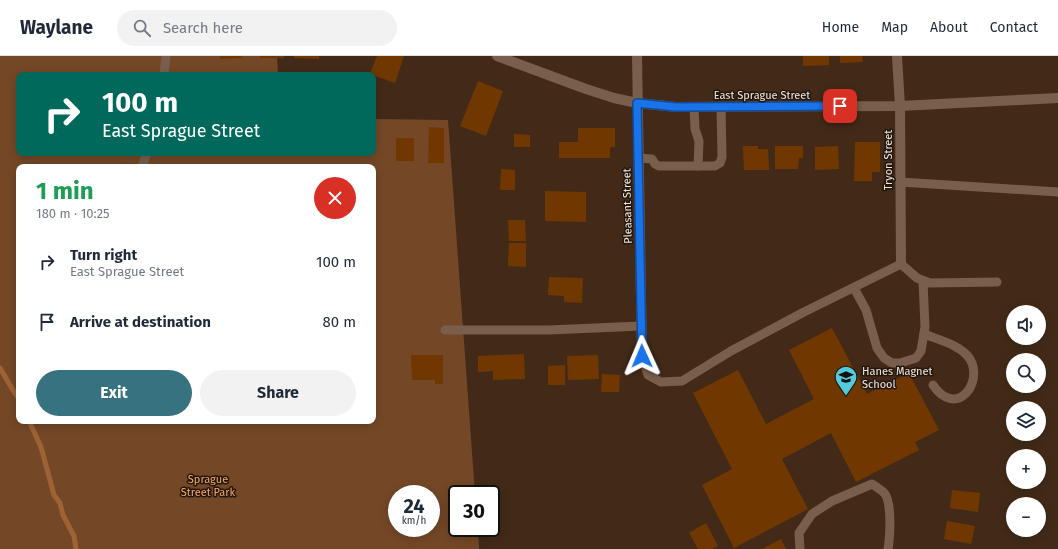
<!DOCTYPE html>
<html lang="en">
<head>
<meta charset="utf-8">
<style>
	:root { --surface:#fff; --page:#f2f2f3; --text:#1f2937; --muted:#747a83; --line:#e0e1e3; --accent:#367280 }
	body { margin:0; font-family:"Fira Sans",sans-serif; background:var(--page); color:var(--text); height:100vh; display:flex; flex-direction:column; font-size:15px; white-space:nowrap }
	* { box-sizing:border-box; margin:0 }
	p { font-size:13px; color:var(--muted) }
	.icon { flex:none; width:22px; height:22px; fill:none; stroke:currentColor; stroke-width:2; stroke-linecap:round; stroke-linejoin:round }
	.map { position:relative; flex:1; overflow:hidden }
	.panel { position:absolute; left:16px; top:108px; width:360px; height:260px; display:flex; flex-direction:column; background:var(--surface); border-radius:8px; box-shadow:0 2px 10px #0003 }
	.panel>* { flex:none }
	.banner { position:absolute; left:16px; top:16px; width:360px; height:84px; border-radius:8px; box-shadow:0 2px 10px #0003; background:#00695c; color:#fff; overflow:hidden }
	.fabs { position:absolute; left:1006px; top:249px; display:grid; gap:8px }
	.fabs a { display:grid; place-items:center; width:40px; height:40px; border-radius:50%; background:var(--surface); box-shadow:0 2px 10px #0003; font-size:20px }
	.speed { position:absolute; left:388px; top:429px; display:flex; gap:8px; font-size:20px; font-weight:700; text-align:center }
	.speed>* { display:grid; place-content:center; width:52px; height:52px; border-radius:50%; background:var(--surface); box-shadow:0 2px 10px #0003; line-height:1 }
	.speed small { font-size:10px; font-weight:400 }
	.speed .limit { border:2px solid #111; border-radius:6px; background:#fff; color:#111 }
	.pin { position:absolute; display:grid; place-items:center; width:34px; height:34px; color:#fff; margin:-17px; border-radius:8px; box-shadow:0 2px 6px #0006 }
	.me { position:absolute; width:44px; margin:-22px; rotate:359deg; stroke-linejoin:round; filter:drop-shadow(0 0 3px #0008) }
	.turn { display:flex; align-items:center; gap:14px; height:84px; padding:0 20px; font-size:18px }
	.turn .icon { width:52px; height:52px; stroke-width:2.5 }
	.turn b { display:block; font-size:28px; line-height:34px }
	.round { display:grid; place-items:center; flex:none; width:42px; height:42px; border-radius:21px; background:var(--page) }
	.summary { display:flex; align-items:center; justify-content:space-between; height:68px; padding:0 20px }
	h1 { font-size:24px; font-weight:700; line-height:30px; color:#1e9e55 }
	.cta { display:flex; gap:8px; margin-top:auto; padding:8px 20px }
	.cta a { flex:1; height:46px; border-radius:24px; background:var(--accent); color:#fff; font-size:16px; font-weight:700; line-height:46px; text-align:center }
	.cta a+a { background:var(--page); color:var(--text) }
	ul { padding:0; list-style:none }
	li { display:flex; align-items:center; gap:12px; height:60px; padding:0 20px }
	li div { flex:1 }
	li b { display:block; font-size:15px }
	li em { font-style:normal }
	header { display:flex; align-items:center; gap:24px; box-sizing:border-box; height:56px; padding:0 20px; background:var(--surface); border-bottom:1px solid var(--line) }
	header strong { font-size:19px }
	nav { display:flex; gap:22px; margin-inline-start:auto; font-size:14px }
	.search { width:280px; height:36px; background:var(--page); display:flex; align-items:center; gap:10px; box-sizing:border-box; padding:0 14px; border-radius:22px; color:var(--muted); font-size:15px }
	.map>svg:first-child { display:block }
	.green { fill:#744827; fill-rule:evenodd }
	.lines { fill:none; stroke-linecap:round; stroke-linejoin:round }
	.stream { stroke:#9e6234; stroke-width:5 }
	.building { fill:#703800 }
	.service { stroke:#795e4c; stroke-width:9 }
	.minor { stroke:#795e4c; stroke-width:10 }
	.tertiary { stroke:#795e4c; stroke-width:10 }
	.route-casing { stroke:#114b97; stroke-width:10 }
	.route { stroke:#1a73e8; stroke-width:7 }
	.labels { text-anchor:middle; stroke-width:3; stroke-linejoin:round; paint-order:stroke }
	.street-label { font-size:11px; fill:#f7e7db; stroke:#21160e }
	.poi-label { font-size:11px; fill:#f7e7db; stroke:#21160e; text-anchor:start }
	.park-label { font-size:11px; fill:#fda867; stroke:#21160e }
</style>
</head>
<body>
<header>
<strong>Waylane</strong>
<div class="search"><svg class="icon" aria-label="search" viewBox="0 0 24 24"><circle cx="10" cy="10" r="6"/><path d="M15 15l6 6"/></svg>Search here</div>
<nav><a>Home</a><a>Map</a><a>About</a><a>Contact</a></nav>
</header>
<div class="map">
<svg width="1058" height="493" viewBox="0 0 1058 493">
	<rect width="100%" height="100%" fill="#432a18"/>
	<path class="green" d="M0,0h277l1,19h-259v78h354v-34l75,1 27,374h-18v34h21l1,21h-479zM19,111h354v254h-354zM397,438h34v34h-34z"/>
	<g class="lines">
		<g class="stream">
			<path d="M0,312l14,24 5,7"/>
			<path d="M29,365l12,26 13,48 6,8 3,12 11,21 2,13"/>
		</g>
	</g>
	<g class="building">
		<path d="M220,0h22v2l-22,1z"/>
		<rect x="260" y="0" width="24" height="2"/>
		<path d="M294,0h25v3l-25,-1z"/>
		<path d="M377,0h27l-9,27 -25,-9z"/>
		<path d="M803,0h26v9l-26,1z"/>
		<path d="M840,0h22l1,6 -23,1z"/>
		<path d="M478,25l25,10 -17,45 -26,-10z"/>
		<path d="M429,71l15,1v35h-16z"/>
		<path d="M578,72h37v19h-5v11h-51v-16h19z"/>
		<path d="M514,78l16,1v12h-16z"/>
		<rect x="396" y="82" width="18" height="23"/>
		<path d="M855,86h25v30h-8v9h-18z"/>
		<path d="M743,90h15v3h10l1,21h-25z"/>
		<path d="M775,90h28v12h-4l-1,11h-23z"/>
		<path d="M838,90l1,23 -24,1v-23z"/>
		<path d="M501,113l14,1v20h-15z"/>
		<path d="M545,135l41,1v30l-41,-1z"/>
		<path d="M508,164h17l1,21h-17z"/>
		<path d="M509,187h17v24l-18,-1z"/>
		<path d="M549,221l34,1 -1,25 -18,-1v-6l-16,-1z"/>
		<path d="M832,272l35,66 42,-21 30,57 -24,12 4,8 -63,32 -25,-49 -49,26 26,50 -74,39 -32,-63 30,-16 -39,-76 45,-23 28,54 48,-25 -25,-49z"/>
		<path d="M524,298l1,25 -32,1v-9l-15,1v-16z"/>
		<path d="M411,299h32v29h-8v-4h-23z"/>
		<path d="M598,299l1,24 -31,1 -1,-24z"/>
		<path d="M565,309v20h-17v-19z"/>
		<path d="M602,318l18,1 -1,17h-18z"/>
		<path d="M952,434l28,3 -2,19 -28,-4z"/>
		<path d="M947,465l28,5 -4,18 -27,-5z"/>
		<path d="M706,467l12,23 -7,3h-13l-9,-16z"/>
		<path d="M781,483l5,10h-24z"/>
	</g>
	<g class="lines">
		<g class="service">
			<path d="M164,19l2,-19"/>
			<path d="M694,51l1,22 4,12 -1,25"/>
			<path d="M638,102l14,1 3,5 4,2h56l5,-3 2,-6 -1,-50"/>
			<path d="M142,111l5,-14"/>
			<path d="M900,126l158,10"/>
			<path d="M854,232l12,22 11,38 7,10 8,5h8l16,-5 5,-7 4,-24 -2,-46"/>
			<path d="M445,274h104l92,-4"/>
			<path d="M924,278c15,6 37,11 46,25 14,24 -14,60 -37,26"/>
			<path d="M642,300l6,19 13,7 21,-1 49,-30 73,-39 97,-48 16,14 13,5 67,-1"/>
			<path d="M800,493l-1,-16 13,-19 20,-13 40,-17c4,3 10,6 13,10 7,10 5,43 3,55"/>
		</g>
		<g class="minor">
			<path d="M637,0l5,300"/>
			<path d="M897,0l3,50 1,158"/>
		</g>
		<path class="tertiary" d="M497,0l89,33 28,9 23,5 39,4 224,-1 158,-8"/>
	</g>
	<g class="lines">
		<g class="route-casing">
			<path id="route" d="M642,300l-5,-253 39,4 164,-1"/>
		</g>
		<use href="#route" class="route"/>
	</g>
	<defs>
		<g id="school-pin" transform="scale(1.15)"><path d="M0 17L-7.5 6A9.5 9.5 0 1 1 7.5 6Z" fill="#53cbda" stroke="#21160e"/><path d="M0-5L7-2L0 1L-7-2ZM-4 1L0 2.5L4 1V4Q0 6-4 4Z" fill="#111"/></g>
	</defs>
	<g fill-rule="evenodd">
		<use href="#school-pin" x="846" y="321"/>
	</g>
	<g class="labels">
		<g class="street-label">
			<text x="762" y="43">East Sprague Street</text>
			<text transform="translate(888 104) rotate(-90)" y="4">Tryon Street</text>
			<text transform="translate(627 150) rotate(-91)" y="4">Pleasant Street</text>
		</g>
		<g class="poi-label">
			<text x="862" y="319">Hanes Magnet<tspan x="862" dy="13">School</tspan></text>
		</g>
		<g class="park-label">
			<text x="208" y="427">Sprague<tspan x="208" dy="13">Street Park</tspan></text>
		</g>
	</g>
</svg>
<div class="fabs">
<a><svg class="icon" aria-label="sound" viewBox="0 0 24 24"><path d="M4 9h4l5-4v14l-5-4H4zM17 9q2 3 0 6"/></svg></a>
<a><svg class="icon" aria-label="search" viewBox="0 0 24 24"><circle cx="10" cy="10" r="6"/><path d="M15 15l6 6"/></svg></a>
<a><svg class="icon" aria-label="layers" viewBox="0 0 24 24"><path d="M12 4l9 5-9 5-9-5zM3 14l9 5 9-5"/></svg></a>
<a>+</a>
<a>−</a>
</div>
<div class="speed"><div>24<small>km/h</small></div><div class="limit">30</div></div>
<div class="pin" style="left:840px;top:50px;background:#d93025"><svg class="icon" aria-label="arrive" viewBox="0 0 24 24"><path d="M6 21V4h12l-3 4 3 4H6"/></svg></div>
<svg class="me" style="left:642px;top:300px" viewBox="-20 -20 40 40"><path d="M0-17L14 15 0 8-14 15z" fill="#1a73e8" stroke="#fff" stroke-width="4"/></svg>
<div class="banner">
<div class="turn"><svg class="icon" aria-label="right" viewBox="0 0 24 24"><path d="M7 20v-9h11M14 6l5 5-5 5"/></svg><div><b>100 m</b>East Sprague Street</div></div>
</div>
<section class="panel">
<div class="summary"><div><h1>1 min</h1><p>180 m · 10:25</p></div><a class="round" style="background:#d93025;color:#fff"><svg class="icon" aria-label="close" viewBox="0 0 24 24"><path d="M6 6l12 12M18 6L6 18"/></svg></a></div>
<ul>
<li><svg class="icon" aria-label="right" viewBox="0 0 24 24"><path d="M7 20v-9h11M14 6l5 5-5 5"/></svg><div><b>Turn right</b><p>East Sprague Street</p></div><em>100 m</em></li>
<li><svg class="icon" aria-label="arrive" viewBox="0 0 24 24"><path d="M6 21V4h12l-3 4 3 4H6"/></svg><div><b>Arrive at destination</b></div><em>80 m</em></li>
</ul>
<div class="cta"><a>Exit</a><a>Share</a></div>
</section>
</div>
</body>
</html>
